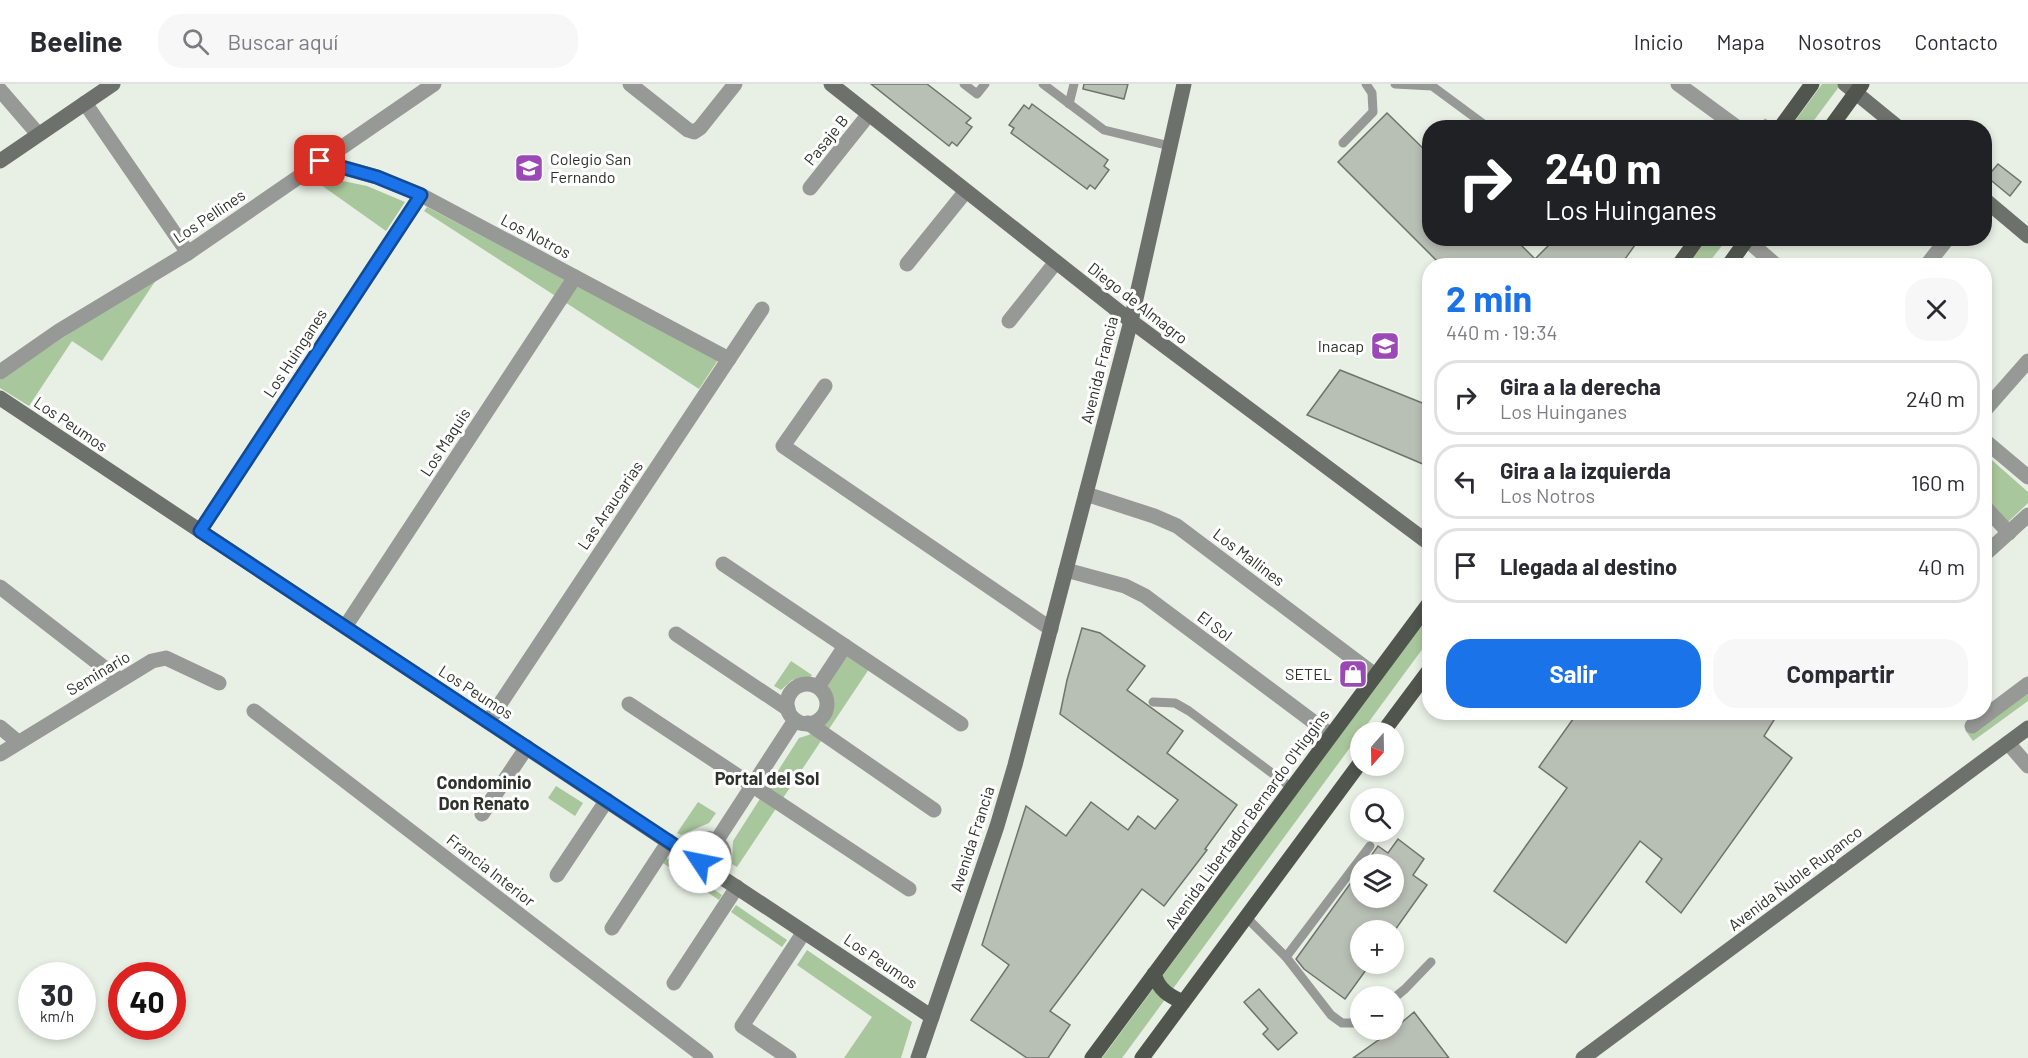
<!DOCTYPE html>
<html lang="es">
<head>
<meta charset="utf-8">
<style>
	:root { --surface:#fff; --page:#f7f7f7; --text:#2b2b33; --muted:#7c7c81; --line:#e1e1e2; --accent:#1a73e8 }
	body { margin:0; font-family:Barlow,sans-serif; background:var(--page); color:var(--text); height:100vh; display:flex; flex-direction:column; font-size:22px; white-space:nowrap }
	* { box-sizing:border-box; margin:0 }
	p { font-size:20px; color:var(--muted) }
	.icon { flex:none; width:33px; height:33px; fill:none; stroke:currentColor; stroke-width:2; stroke-linecap:round; stroke-linejoin:round }
	.map { position:relative; flex:1; overflow:hidden }
	.details { position:absolute; left:1422px; top:174px; width:570px; height:462px; display:flex; flex-direction:column; background:var(--surface); border-radius:24px; box-shadow:0 3px 9px #0003 }
	.details>* { flex:none }
	.hud { position:absolute; left:1422px; top:36px; width:570px; height:126px; border-radius:24px; box-shadow:0 3px 9px #0003; background:#202124; color:#fff; overflow:hidden }
	.needle { width:39px; rotate:200deg }
	.fabs { position:absolute; left:1350px; top:638px; display:grid; gap:12px }
	.fabs a { display:grid; place-items:center; width:54px; height:54px; border-radius:50%; background:var(--surface); box-shadow:0 3px 9px #0003; font-size:30px }
	.speed { position:absolute; left:18px; top:878px; display:flex; gap:12px; font-size:30px; font-weight:700; text-align:center }
	.speed>* { display:grid; place-content:center; width:78px; height:78px; border-radius:50%; background:var(--surface); box-shadow:0 3px 9px #0003; line-height:1 }
	.speed small { font-size:15px; font-weight:400 }
	.speed .limit { border:9px solid #d22; background:#fff; color:#111 }
	.pin { position:absolute; display:grid; place-items:center; width:51px; height:51px; color:#fff; margin:-26px; border-radius:12px; box-shadow:0 3px 9px #0006 }
	.me { position:absolute; width:66px; margin:-33px; rotate:304deg; stroke-linejoin:round; filter:drop-shadow(0 0 4px #0008) }
	.turn { display:flex; align-items:center; gap:21px; height:126px; padding:0 24px; font-size:27px }
	.turn .icon { width:78px; height:78px; stroke-width:2.5 }
	.turn b { display:block; font-size:42px; line-height:51px }
	.round { display:grid; place-items:center; flex:none; width:63px; height:63px; border-radius:24px; background:var(--page) }
	.overview { display:flex; align-items:center; justify-content:space-between; height:102px; padding:0 24px }
	h1 { font-size:36px; font-weight:700; line-height:45px; color:var(--accent) }
	.cta { display:flex; gap:12px; margin-top:auto; padding:12px 24px }
	.cta a { flex:1; height:69px; border-radius:24px; background:var(--accent); color:#fff; font-size:24px; font-weight:700; line-height:69px; text-align:center }
	.cta a+a { background:var(--page); color:var(--text) }
	ul { padding:0; list-style:none }
	li { display:flex; align-items:center; gap:18px; height:75px; margin:0 12px 9px; padding:0 12px; border:3px solid var(--line); border-radius:24px }
	li div { flex:1 }
	li b { display:block; font-size:22px }
	li em { font-style:normal }
	header { display:flex; align-items:center; gap:36px; box-sizing:border-box; height:84px; padding:0 30px; background:var(--surface); border-bottom:2px solid var(--line) }
	header strong { font-size:28px }
	nav { display:flex; gap:33px; margin-inline-start:auto; font-size:21px }
	.search { width:420px; height:54px; background:var(--page); display:flex; align-items:center; gap:15px; box-sizing:border-box; padding:0 21px; border-radius:24px; color:var(--muted); font-size:22px }
	.map>svg:first-child { display:block }
	.green { fill:#a9c79c }
	.building { fill:#b8bfb5; stroke:#6d746b; stroke-width:1.5 }
	.lines { fill:none; stroke-linecap:round; stroke-linejoin:round }
	.path { stroke:#aab0a7; stroke-width:3; stroke-dasharray:4.5 3; stroke-linecap:butt }
	.lane { stroke:#969995; stroke-width:9 }
	.street { stroke:#969995; stroke-width:15 }
	.secondary { stroke:#6d716b; stroke-width:15 }
	.primary { stroke:#50564e; stroke-width:15 }
	.route-casing { stroke:#114b97; stroke-width:15 }
	.route { stroke:#1a73e8; stroke-width:10 }
	.labels { text-anchor:middle; stroke-width:6; stroke-linejoin:round; paint-order:stroke }
	.street-label { font-size:16px; fill:#2e312c; stroke:#fff }
	.poi-label { font-size:16px; fill:#2e312c; stroke:#fff; text-anchor:end }
	.neighbourhood-label { font-size:18px; font-weight:bold; fill:#2e312c; stroke:#fff }
</style>
</head>
<body>
<header>
<strong>Beeline</strong>
<div class="search"><svg class="icon" aria-label="search" viewBox="0 0 24 24"><circle cx="10" cy="10" r="6"/><path d="M15 15l6 6"/></svg>Buscar aquí</div>
<nav><a>Inicio</a><a>Mapa</a><a>Nosotros</a><a>Contacto</a></nav>
</header>
<div class="map">
<svg width="2028" height="974" viewBox="0 0 2028 974">
	<rect width="100%" height="100%" fill="#e8f0e5"/>
	<g class="green">
		<path d="M1822,0h19l-32,43 -19,1z"/>
		<path d="M333,95l34,7 38,16 -19,29 -72,-51z"/>
		<path d="M427,123l291,153 -19,29 -275,-178z"/>
		<path d="M1706,155h21l-20,26 -21,1z"/>
		<path d="M162,187l-60,90 -30,-20 -43,65 -29,-18v-8z"/>
		<path d="M1985,370l43,38v11l-21,20 -22,-26z"/>
		<path d="M1429,530v26l-307,418h-20z"/>
		<path d="M846,570l23,15 -132,198 -5,-3 1,-23 66,-103c19,-5 24,-12 34,-29l-6,-27z"/>
		<path d="M791,577l21,14 -2,3 -18,2 -11,10 -7,-4z"/>
		<path d="M2028,599v18l-55,40 -8,-11z"/>
		<path d="M556,702l27,17 -8,13 -27,-18z"/>
		<path d="M698,718l18,11 -7,10 -28,12 -4,-2z"/>
		<path d="M666,774l56,37 -3,5 -56,-37z"/>
		<path d="M736,821l51,35 -5,7 -51,-35z"/>
		<path d="M807,866l105,72 -11,36h-57l28,-41 -75,-52z"/>
	</g>
	<g class="building">
		<path d="M871,0h56l44,34 -5,5 6,4 -15,19 -5,-4 -3,4z"/>
		<path d="M1084,0h44l-4,15 -41,-10z"/>
		<path d="M1032,20l76,56 -4,6 5,4 -14,19 -5,-4 -3,4 -76,-56 3,-5 -5,-3 15,-20 5,4z"/>
		<path d="M1387,29l43,42v83h84l21,21 21,-21h84l-20,28h-178l-104,-104z"/>
		<path d="M1998,80l23,18 -11,14 -23,-19z"/>
		<path d="M1340,286l90,36v61l-123,-52z"/>
		<path d="M1082,544l18,5 45,33 -18,24 56,41 -16,22 70,52 -32,44 2,1 -43,56 -22,-17 -92,122 20,14 -22,33h-21l-56,-38 38,-55 -27,-20 44,-139 40,30 25,-34 37,28 10,-14 17,13 23,-29 -118,-86 7,-34z"/>
		<path d="M1578,628h201l-15,24 28,22 -111,155 -35,-31 16,-23 -22,-18 -74,102 -72,-52 73,-103 -28,-21z"/>
		<path d="M1398,755l26,20 -11,16 14,10 -32,45h-35v33h11l-26,36 -41,-30 -8,-10 64,-89v27h34v-33h-29l13,-18 10,7z"/>
		<path d="M1259,905l38,44 -19,17 -15,-16 5,-5 -24,-27z"/>
		<path d="M1414,928l35,46h-96l41,-29z"/>
	</g>
	<g class="lines">
		<g class="path">
			<path d="M1760,44l6,-9"/>
			<path d="M1659,182l4,-7"/>
			<path d="M1423,504l7,-8"/>
		</g>
		<g class="lane">
			<path d="M964,0l13,10 8,-10"/>
			<path d="M1043,0l61,46 66,16"/>
			<path d="M1395,0l37,2 57,42"/>
			<path d="M1069,20l5,-20"/>
			<path d="M1343,59l30,-31 -1,-19 -6,-9"/>
			<path d="M1153,618l22,1 14,8 103,77"/>
			<path d="M1246,833l40,40 45,58 11,8h11l7,-4"/>
			<path d="M1286,873l84,-111"/>
			<path d="M1394,914l11,-9 26,-27"/>
		</g>
		<g class="street">
			<path d="M630,0l58,46 6,2 6,-4 35,-44"/>
			<path d="M1678,0l60,44"/>
			<path d="M0,6l38,44"/>
			<path d="M85,19l103,150"/>
			<path d="M320,77l57,16 44,18 308,164"/>
			<path d="M810,104l59,-74"/>
			<path d="M1747,156l30,26"/>
			<path d="M907,180l59,-73"/>
			<path d="M1926,182l22,-28"/>
			<path d="M1009,237l47,-59"/>
			<path d="M0,288l59,-41 129,-78 246,-169"/>
			<path d="M825,302l-42,60 268,183"/>
			<path d="M1984,327l44,-50"/>
			<path d="M1984,356l44,37"/>
			<path d="M1086,410l68,22 23,10 198,149"/>
			<path d="M1984,422l25,27"/>
			<path d="M200,447l221,-336"/>
			<path d="M1984,471l44,-40"/>
			<path d="M723,480l238,160"/>
			<path d="M1066,486l59,16 20,10 186,139"/>
			<path d="M0,503l120,93"/>
			<path d="M345,543l230,-350"/>
			<path d="M676,550l112,75"/>
			<circle cx="807" cy="620" r="20"/>
			<path d="M818,603l27,-41"/>
			<path d="M629,620l280,185"/>
			<path d="M254,627l452,347"/>
			<path d="M488,638l274,-413"/>
			<path d="M808,639l126,87"/>
			<path d="M1972,642l56,-42"/>
			<path d="M0,643l18,15"/>
			<path d="M2008,659l20,23"/>
			<path d="M0,670l152,-93 14,-3 53,25"/>
			<path d="M482,730l45,-67"/>
			<path d="M717,756l78,-120"/>
			<path d="M684,768c21,-29 55,-6 33,22"/>
			<path d="M557,791l50,-75"/>
			<path d="M612,844l57,-87"/>
			<path d="M674,899l63,-96"/>
			<path d="M789,974l-47,-32 62,-94"/>
		</g>
		<g class="secondary">
			<path d="M831,0l300,237 299,223"/>
			<path d="M1845,0l54,44"/>
			<path d="M0,77l113,-77"/>
			<path d="M1984,115l44,37"/>
			<path d="M0,314l932,619"/>
			<path d="M918,974l79,-232 18,-61 116,-444 53,-237"/>
			<path d="M1583,974l445,-330"/>
		</g>
		<g class="primary">
			<path d="M1780,44l32,-44"/>
			<path d="M1830,44l32,-44"/>
			<path d="M1678,182l20,-28"/>
			<path d="M1728,182l20,-28"/>
			<path d="M1383,648l47,-63"/>
			<path d="M1154,890c5,16 15,22 29,28"/>
			<path d="M1092,974l338,-456"/>
			<path d="M1142,974l218,-295"/>
		</g>
	</g>
	<g class="lines">
		<g class="route-casing">
			<path id="route" d="M320,77l57,16 44,18 -221,336 500,331"/>
		</g>
		<use href="#route" class="route"/>
	</g>
	<defs>
		<g id="school-square" transform="scale(1.5)"><rect x="-9" y="-9" width="18" height="18" rx="4" fill="#9c49b8" stroke="#fff"/><path d="M0-5L7-2L0 1L-7-2ZM-4 1L0 2.5L4 1V4Q0 6-4 4Z" fill="#fff"/></g>
		<g id="university-square" transform="scale(1.5)"><rect x="-9" y="-9" width="18" height="18" rx="4" fill="#9c49b8" stroke="#fff"/><path d="M0-5L7-2L0 1L-7-2ZM-4 1L0 2.5L4 1V4Q0 6-4 4Z" fill="#fff"/></g>
		<g id="shop-square" transform="scale(1.5)"><rect x="-9" y="-9" width="18" height="18" rx="4" fill="#9c49b8" stroke="#fff"/><path d="M-5-2.5h2.3a2.7 3.5 0 0 1 5.4 0H5L5.5 6h-11ZM-1.5-2.5h3a1.5 2.3 0 0 0-3 0Z" fill="#fff"/></g>
	</defs>
	<g fill-rule="evenodd">
		<use href="#school-square" x="529" y="84"/>
		<use href="#university-square" x="1385" y="262"/>
		<use href="#shop-square" x="1353" y="590"/>
	</g>
	<g class="labels">
		<g class="street-label">
			<text transform="translate(826 56) rotate(-51)" y="6">Pasaje B</text>
			<text transform="translate(209 132) rotate(-34)" y="6">Los Pellines</text>
			<text transform="translate(536 152) rotate(28)" y="6">Los Notros</text>
			<text transform="translate(1138 219) rotate(38)" y="6">Diego de Almagro</text>
			<text transform="translate(295 269) rotate(-57)" y="6">Los Huinganes</text>
			<text transform="translate(1099 286) rotate(-76)" y="6">Avenida Francia</text>
			<text transform="translate(71 340) rotate(34)" y="6">Los Peumos</text>
			<text transform="translate(445 358) rotate(-57)" y="6">Los Maquis</text>
			<text transform="translate(610 421) rotate(-56)" y="6">Las Araucarias</text>
			<text transform="translate(1249 473) rotate(37)" y="6">Los Mallines</text>
			<text transform="translate(1215 542) rotate(37)" y="6">El Sol</text>
			<text transform="translate(98 589) rotate(-31)" y="6">Seminario</text>
			<text transform="translate(476 608) rotate(33)" y="6">Los Peumos</text>
			<text transform="translate(1247 735) rotate(-54)" y="6">Avenida Libertador Bernardo O'Higgins</text>
			<text transform="translate(972 755) rotate(-72)" y="6">Avenida Francia</text>
			<text transform="translate(491 786) rotate(38)" y="6">Francia Interior</text>
			<text transform="translate(1795 794) rotate(-37)" y="6">Avenida Ñuble Rupanco</text>
			<text transform="translate(881 877) rotate(34)" y="6">Los Peumos</text>
		</g>
		<g class="poi-label">
			<text x="550" y="81" text-anchor="start">Colegio San<tspan x="550" dy="18">Fernando</tspan></text>
			<text x="1364" y="268">Inacap</text>
			<text x="1332" y="596">SETEL</text>
		</g>
		<g class="neighbourhood-label">
			<text x="767" y="701">Portal del Sol</text>
			<text x="484" y="705">Condominio<tspan x="484" dy="21">Don Renato</tspan></text>
		</g>
	</g>
</svg>
<div class="fabs">
<a><svg class="needle" viewBox="-14 -14 28 28"><path d="M0-13l5 13h-10z" fill="#e53935"/><path d="M0 13l5-13h-10z" fill="#7c7c81"/></svg></a>
<a><svg class="icon" aria-label="search" viewBox="0 0 24 24"><circle cx="10" cy="10" r="6"/><path d="M15 15l6 6"/></svg></a>
<a><svg class="icon" aria-label="layers" viewBox="0 0 24 24"><path d="M12 4l9 5-9 5-9-5zM3 14l9 5 9-5"/></svg></a>
<a>+</a>
<a>−</a>
</div>
<div class="speed"><div>30<small>km/h</small></div><div class="limit">40</div></div>
<div class="pin" style="left:320px;top:77px;background:#d93025"><svg class="icon" aria-label="arrive" viewBox="0 0 24 24"><path d="M6 21V4h12l-3 4 3 4H6"/></svg></div>
<svg class="me" style="left:700px;top:778px" viewBox="-20 -20 40 40"><circle r="19" fill="#fff"/><path d="M0-13L10 11 0 6-10 11z" fill="#1a73e8"/></svg>
<div class="hud">
<div class="turn"><svg class="icon" aria-label="right" viewBox="0 0 24 24"><path d="M7 20v-9h11M14 6l5 5-5 5"/></svg><div><b>240 m</b>Los Huinganes</div></div>
</div>
<section class="details">
<div class="overview"><div><h1>2 min</h1><p>440 m · 19:34</p></div><a class="round"><svg class="icon" aria-label="close" viewBox="0 0 24 24"><path d="M6 6l12 12M18 6L6 18"/></svg></a></div>
<ul>
<li><svg class="icon" aria-label="right" viewBox="0 0 24 24"><path d="M7 20v-9h11M14 6l5 5-5 5"/></svg><div><b>Gira a la derecha</b><p>Los Huinganes</p></div><em>240 m</em></li>
<li><svg class="icon" aria-label="left" viewBox="0 0 24 24"><path d="M17 20v-9H6M10 6l-5 5 5 5"/></svg><div><b>Gira a la izquierda</b><p>Los Notros</p></div><em>160 m</em></li>
<li><svg class="icon" aria-label="arrive" viewBox="0 0 24 24"><path d="M6 21V4h12l-3 4 3 4H6"/></svg><div><b>Llegada al destino</b></div><em>40 m</em></li>
</ul>
<div class="cta"><a>Salir</a><a>Compartir</a></div>
</section>
</div>
</body>
</html>
